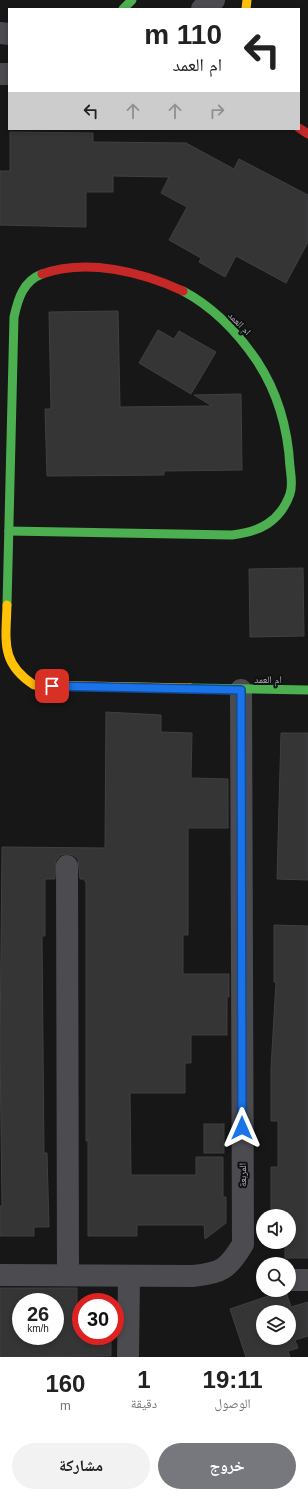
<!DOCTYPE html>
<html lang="ar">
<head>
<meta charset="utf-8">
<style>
	:root { --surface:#fff; --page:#f2f2f2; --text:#222; --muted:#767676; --accent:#77787e }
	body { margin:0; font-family:Helvetica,"Noto Naskh Arabic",sans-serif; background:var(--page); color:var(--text); direction:rtl; height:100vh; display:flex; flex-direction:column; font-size:15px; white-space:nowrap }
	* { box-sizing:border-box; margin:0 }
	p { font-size:13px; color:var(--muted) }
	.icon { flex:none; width:22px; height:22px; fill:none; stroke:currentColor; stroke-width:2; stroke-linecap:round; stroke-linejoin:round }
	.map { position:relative; height:1357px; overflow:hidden; direction:ltr }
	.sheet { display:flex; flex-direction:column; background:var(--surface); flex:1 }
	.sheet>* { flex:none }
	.guide { position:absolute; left:8px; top:8px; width:292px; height:122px; border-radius:0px; box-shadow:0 2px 6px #0003; direction:rtl; background:#fff; color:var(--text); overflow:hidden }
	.tools { position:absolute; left:256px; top:1209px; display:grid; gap:8px }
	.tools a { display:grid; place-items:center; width:40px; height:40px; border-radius:50%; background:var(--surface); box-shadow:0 2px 6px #0003; font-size:20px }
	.speed { position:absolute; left:12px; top:1293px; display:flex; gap:8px; font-size:20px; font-weight:700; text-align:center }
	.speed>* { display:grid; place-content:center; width:52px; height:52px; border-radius:50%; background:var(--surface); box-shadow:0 2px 6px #0003; line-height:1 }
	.speed small { font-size:10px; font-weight:400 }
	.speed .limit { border:6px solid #d22; background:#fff; color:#111 }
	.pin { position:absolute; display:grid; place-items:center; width:34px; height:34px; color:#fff; margin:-17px; border-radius:8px; box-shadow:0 2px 6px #0006 }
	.me { position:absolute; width:44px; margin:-22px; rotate:0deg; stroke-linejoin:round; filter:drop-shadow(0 0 3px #0008) }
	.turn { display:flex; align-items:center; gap:14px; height:84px; padding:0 12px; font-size:18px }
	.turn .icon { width:52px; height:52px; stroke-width:2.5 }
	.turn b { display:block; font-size:28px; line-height:34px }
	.lanes { display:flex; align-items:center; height:38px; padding:0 12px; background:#0003; justify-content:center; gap:20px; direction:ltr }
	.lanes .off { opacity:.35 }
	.eta { display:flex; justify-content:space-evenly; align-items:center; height:68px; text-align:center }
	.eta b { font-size:24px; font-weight:700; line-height:28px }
	.button { display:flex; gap:8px; margin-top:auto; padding:8px 12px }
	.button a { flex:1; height:46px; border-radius:24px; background:var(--accent); color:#fff; font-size:16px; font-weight:700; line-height:46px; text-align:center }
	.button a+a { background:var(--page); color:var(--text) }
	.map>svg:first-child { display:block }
	.building { fill:#353536; stroke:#404043; fill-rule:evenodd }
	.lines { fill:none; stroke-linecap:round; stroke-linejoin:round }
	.street { stroke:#4c4c50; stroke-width:22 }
	.fast { stroke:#4caf50; stroke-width:9 }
	.slow { stroke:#ffc107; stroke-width:9 }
	.jam { stroke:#c62828; stroke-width:9 }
	.route-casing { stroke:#114b97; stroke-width:10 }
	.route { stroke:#1a73e8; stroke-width:7 }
	.labels { text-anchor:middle; stroke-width:4; stroke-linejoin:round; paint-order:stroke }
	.street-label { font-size:10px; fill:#aaacb6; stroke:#111113 }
</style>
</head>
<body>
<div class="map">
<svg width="308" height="1357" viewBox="0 0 308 1357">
	<rect width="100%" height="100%" fill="#171717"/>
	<g class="building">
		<path d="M10,132l83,1v9l93,1 48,26 5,-10 69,36v47l-22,41 -50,-27 -11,21 -26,-15 2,-4 -32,-18 18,-33 -26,-14 8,-16 -56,-1v16h-27v35l-86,-2v-54h10z"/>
		<path d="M118,311l2,96 92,-1 -18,-11 47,-1 1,76 -78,1v4l-117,1 -2,-67h6l-2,-97z"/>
		<path d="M158,330l16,9 5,-8 37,21 -25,42 -52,-31z"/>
		<path d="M303,568l1,68 -54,1 -1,-68z"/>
		<path d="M106,712l55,3v17l31,1 -1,45 37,1v49h-40v107h-5v39h46v23h-2v38h-36v28h-6v30h-55l1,82h65v-18h27v40h3v26l-21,16 -1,-14h-67v11h-49v-95h-2v-258l-2,-4h-4l-2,-20 -5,-4 -6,-1 -6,1 -5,5 -1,19h-10v57h-3l2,217h3l2,74h-15v9h-34v-30h2l-2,-158 2,-201 103,1z"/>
		<path d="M281,733h27v147l-31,-1z"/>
		<path d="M274,925l34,1v332h-23v-16h4v-26h-18v-49h7v-46h-7v-53l5,-86h-2z"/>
		<rect x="204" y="1124" width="20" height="29"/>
		<path d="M0,1288h77v28h4v20h30v20l-111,1zM21,1302h34v34h-34z"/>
		<path d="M283,1291l3,1 5,15 17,-5v34l-13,4 3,8 -10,3 2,6h-44l-16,-48zM263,1312h26v26h-26z"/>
	</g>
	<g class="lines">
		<g class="street">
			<path d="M202,9l12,-9"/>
			<path d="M0,33l9,1"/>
			<path d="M0,74h9"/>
			<path d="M67,866l1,409"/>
			<path d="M0,1275l193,1c29,-3 35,-7 50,-32l-2,-554"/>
			<path d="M289,1280h19"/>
			<path d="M128,1357l1,-81"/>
		</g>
		<g class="fast">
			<path d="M123,9l9,-9"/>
			<path d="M9,531l223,4c27,-3 48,-13 58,-41 3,-9 1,-18 0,-27 -2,-37 -12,-74 -33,-106 -19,-28 -44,-54 -74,-70"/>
			<path d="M7,605l7,-288c4,-18 9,-36 28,-43"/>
			<path d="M190,688l118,2"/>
		</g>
		<g class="slow">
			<path d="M246,9l1,-9"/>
			<path d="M7,605c-1,36 -7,58 27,80l156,3"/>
		</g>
		<g class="jam">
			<path d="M299,128l9,6"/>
			<path d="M42,274c45,-16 100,-2 141,17"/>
		</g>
	</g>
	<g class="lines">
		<g class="route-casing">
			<path id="route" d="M52,686l189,4 1,438"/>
		</g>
		<use href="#route" class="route"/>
	</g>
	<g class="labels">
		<g class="street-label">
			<text transform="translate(240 323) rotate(46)" y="4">ام العمد</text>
			<text x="268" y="683">ام العمد</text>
			<text transform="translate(242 1175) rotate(-90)" y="4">المربعة</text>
		</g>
	</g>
</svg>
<div class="tools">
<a><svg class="icon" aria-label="sound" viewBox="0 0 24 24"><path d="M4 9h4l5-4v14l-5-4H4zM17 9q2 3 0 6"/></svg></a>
<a><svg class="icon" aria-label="search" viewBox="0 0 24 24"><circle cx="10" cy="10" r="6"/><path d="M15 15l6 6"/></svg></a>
<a><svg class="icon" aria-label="layers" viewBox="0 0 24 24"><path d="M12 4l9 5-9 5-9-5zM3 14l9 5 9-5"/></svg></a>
</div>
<div class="speed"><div>26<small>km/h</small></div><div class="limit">30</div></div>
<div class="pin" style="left:52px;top:686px;background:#d93025"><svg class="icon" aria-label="arrive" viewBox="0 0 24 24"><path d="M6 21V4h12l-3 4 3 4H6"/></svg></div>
<svg class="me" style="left:242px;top:1128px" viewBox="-20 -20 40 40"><path d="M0-17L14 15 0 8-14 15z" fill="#1a73e8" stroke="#fff" stroke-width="4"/></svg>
<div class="guide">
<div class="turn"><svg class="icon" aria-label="left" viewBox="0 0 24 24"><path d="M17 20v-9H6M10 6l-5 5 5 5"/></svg><div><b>110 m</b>ام العمد</div></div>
<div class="lanes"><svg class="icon" aria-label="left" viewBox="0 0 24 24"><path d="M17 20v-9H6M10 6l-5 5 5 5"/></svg><svg class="icon off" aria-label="ahead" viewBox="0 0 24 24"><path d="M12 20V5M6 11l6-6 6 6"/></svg><svg class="icon off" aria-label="ahead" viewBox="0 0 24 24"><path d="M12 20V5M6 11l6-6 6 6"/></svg><svg class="icon off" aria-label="right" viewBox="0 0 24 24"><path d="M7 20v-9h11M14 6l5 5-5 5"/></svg></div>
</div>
</div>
<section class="sheet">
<div class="eta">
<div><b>19:11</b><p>الوصول</p></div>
<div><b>1</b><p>دقيقة</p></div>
<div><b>160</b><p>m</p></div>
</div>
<div class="button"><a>خروج</a><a>مشاركة</a></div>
</section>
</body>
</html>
